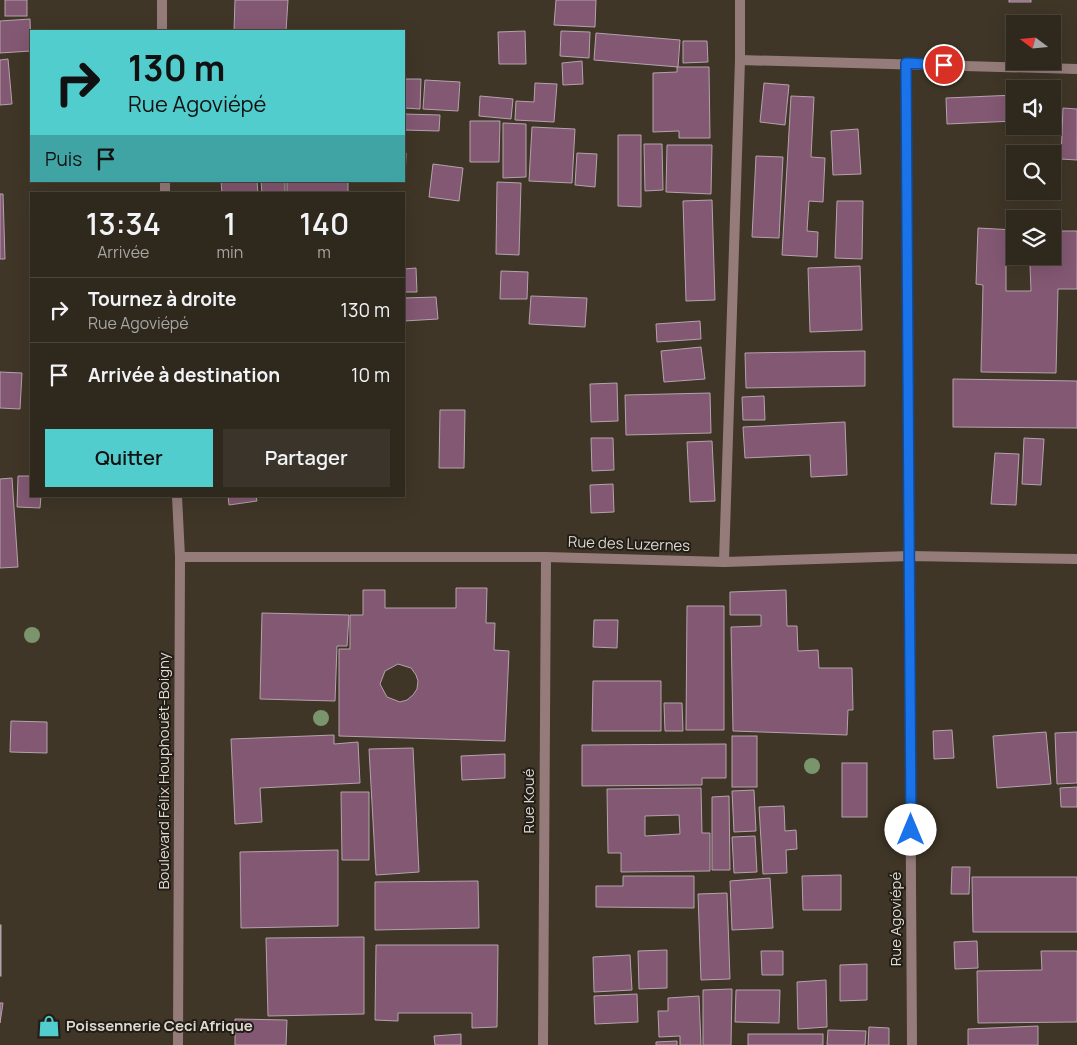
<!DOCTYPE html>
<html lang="fr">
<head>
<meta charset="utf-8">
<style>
	:root { --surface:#2f281d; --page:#3b342a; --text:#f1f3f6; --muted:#a7a6a4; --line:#4a443b; --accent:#52cdcd }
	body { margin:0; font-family:Manrope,sans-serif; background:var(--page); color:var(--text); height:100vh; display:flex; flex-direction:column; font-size:19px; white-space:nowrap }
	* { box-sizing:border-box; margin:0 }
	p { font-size:16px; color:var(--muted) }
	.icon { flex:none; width:28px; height:28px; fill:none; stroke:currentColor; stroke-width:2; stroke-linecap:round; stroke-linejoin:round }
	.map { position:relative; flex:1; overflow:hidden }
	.details { position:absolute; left:30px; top:192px; width:375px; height:305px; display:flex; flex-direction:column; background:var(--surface); border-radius:0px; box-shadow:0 5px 20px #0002,0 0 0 1px var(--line) }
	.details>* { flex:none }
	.top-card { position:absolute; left:30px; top:30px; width:375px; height:152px; border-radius:0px; box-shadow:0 5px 20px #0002,0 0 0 1px var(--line); background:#52cdcd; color:#111; overflow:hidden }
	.needle { width:32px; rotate:286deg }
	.buttons { position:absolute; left:1006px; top:15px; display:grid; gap:10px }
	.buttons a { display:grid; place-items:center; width:55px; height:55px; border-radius:0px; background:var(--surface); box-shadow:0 5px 20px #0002,0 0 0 1px var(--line); font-size:25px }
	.pin { position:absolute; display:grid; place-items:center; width:42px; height:42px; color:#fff; margin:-21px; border:2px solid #fff; border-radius:50%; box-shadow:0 1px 5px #0007 }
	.me { position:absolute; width:55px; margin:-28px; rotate:0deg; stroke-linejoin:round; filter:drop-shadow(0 0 4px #0008) }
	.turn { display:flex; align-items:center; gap:18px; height:105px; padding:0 15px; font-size:22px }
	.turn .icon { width:65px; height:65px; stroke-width:2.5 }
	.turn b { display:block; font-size:35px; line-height:42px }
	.then { display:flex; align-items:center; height:48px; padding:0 15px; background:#0003; gap:10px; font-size:19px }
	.eta { display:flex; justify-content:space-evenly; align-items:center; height:85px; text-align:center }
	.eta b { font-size:30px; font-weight:600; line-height:35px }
	.button { display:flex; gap:10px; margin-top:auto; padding:10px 15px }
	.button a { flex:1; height:58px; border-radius:0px; background:var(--accent); color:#111; font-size:20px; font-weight:600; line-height:58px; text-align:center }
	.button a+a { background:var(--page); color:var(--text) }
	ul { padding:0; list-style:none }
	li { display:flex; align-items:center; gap:15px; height:65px; padding:0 15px; border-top:1px solid var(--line) }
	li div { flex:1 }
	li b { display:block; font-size:19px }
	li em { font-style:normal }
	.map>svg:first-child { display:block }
	.building { fill:#835872; stroke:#b5a2ad; fill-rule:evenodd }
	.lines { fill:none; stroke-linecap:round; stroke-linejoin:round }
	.minor { stroke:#957c7b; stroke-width:10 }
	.tertiary { stroke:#957c7b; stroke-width:10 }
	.tree { fill:#7a946c }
	.route-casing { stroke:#114b97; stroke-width:12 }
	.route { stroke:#1a73e8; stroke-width:9 }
	.labels { text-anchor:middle; stroke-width:4; stroke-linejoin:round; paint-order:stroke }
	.street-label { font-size:15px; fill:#ded9d0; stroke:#221e17 }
	.poi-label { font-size:15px; font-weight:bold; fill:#ded9d0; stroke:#221e17; text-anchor:start }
</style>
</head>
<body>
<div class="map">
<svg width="1077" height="1045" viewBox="0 0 1077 1045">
	<rect width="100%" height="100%" fill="#3f3627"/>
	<g class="building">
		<rect x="5" y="0" width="22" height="16"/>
		<path d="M235,0h53l-2,31h-52z"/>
		<path d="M556,0h40l-1,27 -41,-2z"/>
		<rect x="1009" y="0" width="22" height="2"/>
		<path d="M30,19l1,32 -31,2v-32z"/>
		<path d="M525,31l1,33h-27l-1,-32z"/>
		<path d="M561,31l29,1 -1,26 -29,-2z"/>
		<path d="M596,33l84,7 -2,27 -84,-7z"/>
		<path d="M683,41h24l1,21 -25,1z"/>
		<path d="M8,59l4,45 -12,1v-45z"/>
		<path d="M582,61l1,23 -20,1 -1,-22z"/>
		<path d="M677,67h32l1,71h-31v-7l-26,1v-59l24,-1z"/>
		<path d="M404,79h17l-1,30 -16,-1z"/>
		<path d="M425,80l35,2 -2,29 -35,-2z"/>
		<path d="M535,83l22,1 -3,38 -39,-2 1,-19 18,1z"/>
		<path d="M764,83l25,2 -4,40 -25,-3z"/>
		<path d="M1015,95v26l-68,3 -1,-26z"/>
		<path d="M480,96l33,3 -2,20 -32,-3z"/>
		<path d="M791,96l23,1 -3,60 14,1 -2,44 -14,-1 -2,30 11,1 -1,25 -35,-2z"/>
		<path d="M1063,108l14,1v51l-16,-1z"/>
		<path d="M404,114l36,1 -1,16 -35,-1z"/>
		<path d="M470,121h30l-1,41h-29z"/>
		<path d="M503,123l23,1v53l-23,1z"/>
		<path d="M532,127l43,2 -3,54 -43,-2z"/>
		<path d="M858,129l3,45 -28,1 -2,-44z"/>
		<path d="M618,135h23v72l-23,-1z"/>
		<path d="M644,144h18l1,46 -18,1z"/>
		<path d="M667,145h45l-1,49 -45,-2z"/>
		<path d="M404,153h2l-1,28h-1z"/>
		<path d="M577,153l20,1 -2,33 -20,-2z"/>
		<path d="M756,156l27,1 -4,81 -27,-1z"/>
		<path d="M433,164l30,4 -4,33 -30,-4z"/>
		<path d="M221,181h36l1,13h-36z"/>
		<path d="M261,181h24v13h-23z"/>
		<rect x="287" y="181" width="61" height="13"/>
		<path d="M497,182l24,1 -2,72 -23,-1z"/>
		<path d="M0,194h3l2,65h-5z"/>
		<path d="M712,200l3,100 -29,1 -3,-100z"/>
		<path d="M837,201h26l-1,58 -27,-1z"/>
		<path d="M978,228l37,2v26h37v-25h25v58h-19l-2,84 -75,-1 2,-87 -7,-1zM1006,265h24l1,26h-25z"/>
		<path d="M860,266l2,64 -52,2 -2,-64z"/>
		<path d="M416,268l1,24h-13v-23z"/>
		<path d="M501,271l27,1 -1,27h-27z"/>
		<path d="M531,296l56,2 -2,29 -56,-3z"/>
		<path d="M436,297l2,22 -34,2v-23z"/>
		<path d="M700,321l1,18 -44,3 -1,-18z"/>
		<path d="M701,347l4,32 -41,3 -3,-31z"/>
		<path d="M865,351v35l-119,2 -1,-35z"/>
		<path d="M0,372l22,1 -2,36 -20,-1z"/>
		<path d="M953,379l124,2v47l-124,-1z"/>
		<path d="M617,383l1,38 -27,1 -1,-38z"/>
		<path d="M710,393l1,40 -85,2 -1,-40z"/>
		<path d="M764,396l1,24h-22l-1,-23z"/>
		<path d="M440,410h25l-1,58h-25z"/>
		<path d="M845,422l2,53 -36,2 -1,-22 -65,3 -2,-31z"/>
		<path d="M591,438h22l1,32 -22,1z"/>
		<path d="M1024,438l20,1 -3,46 -19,-1z"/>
		<path d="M712,441l3,60 -25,1 -3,-60z"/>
		<path d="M995,453l24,1 -3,51 -25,-1z"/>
		<path d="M18,476h13v20h10l-1,12 -23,-1z"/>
		<path d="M12,478l6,89 -18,1v-89z"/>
		<path d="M613,484l1,28 -23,1 -1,-28z"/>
		<path d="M228,496h28l1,5 -28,4z"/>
		<path d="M456,588h31l-1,35h9l-1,27 15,1 -4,90 -166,-5v-87h11v-34h13v-25h22v18h71zM398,664l13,4 5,7 2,6 -1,8 -4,6 -6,5 -7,2 -13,-5 -7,-13 5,-13z"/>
		<path d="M786,590l1,36h10l1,25 20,-1 1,18h33l1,42h-5l-1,25 -114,-4 -2,-104 30,-1v-11h-31v-23z"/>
		<path d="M687,606h37v124h-38z"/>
		<path d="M262,613l87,2 -2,31h-10l-2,55 -75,-2z"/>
		<path d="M594,620h24l-1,28 -24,-1z"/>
		<path d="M593,681h68v50h-69z"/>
		<path d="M664,703h18l1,28h-18z"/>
		<path d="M11,721l36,1v31l-37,-1z"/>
		<path d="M952,730l2,28 -20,1 -1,-28z"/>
		<path d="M1046,732l5,52 -54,4 -4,-52z"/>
		<path d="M1077,732v51l-20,1 -2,-51z"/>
		<path d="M334,735v9l24,-2 2,41 -100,5 2,34 -27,2 -4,-85z"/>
		<rect x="732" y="736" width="25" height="51"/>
		<path d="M726,744v34h-24v7l-120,1v-41z"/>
		<path d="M413,748l6,124 -43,3 -7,-126z"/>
		<path d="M505,754v24l-43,2 -1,-24z"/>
		<rect x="842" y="763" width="25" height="54"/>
		<path d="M1077,787v20h-16l-1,-19z"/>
		<path d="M701,788l1,45h8v38l-89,1v-19h-13l-1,-64zM679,815l1,19 -35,2v-20z"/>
		<path d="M754,790l2,41 -22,1 -2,-41z"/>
		<path d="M341,792h28v68h-27z"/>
		<path d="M729,796l1,74h-18v-73z"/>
		<path d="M784,806l1,25 11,-1 1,19 -11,1 1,23 -24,1 -4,-67z"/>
		<path d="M755,836l2,36 -23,1 -2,-36z"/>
		<path d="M338,850v76l-97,2 -1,-76z"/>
		<path d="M952,867h18l-1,27h-18z"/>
		<path d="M841,875v35h-38l-1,-34z"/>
		<path d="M623,876h71v32l-98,-1v-21h27z"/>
		<path d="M972,877h105v55h-104z"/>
		<path d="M770,878l3,50 -41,2 -2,-49z"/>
		<path d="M478,881l1,47 -104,2v-48z"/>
		<path d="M727,893l3,86 -29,1 -3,-86z"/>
		<rect x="0" y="925" width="1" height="51"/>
		<path d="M364,937v77l-96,2 -2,-78z"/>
		<path d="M977,941l1,27 -23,1 -1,-27z"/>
		<path d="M376,945h122l-1,82 -25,1v-15h-74v8l-23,-1z"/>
		<path d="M667,950v38l-28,1 -1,-38z"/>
		<path d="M761,951h22v24h-21z"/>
		<path d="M1041,951h36v71l-99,1 -1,-52 65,-1z"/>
		<path d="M630,955l2,35 -38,2 -1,-35z"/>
		<path d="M867,964v36l-27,1v-36z"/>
		<path d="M826,980l1,47 -29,2 -1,-47z"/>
		<path d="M732,989l-1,56h-28v-55z"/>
		<path d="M736,990h44l-1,33 -44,-1z"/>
		<path d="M637,994l1,28 -43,2 -1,-28z"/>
		<path d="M699,996l2,49h-21v-9l-21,1 -1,-26h10v-13z"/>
		<path d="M0,1003h3l-3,20z"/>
		<path d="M235,1019l52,1 -1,25h-51z"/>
		<path d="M1038,1026v19h-70v-16z"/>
		<path d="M869,1027l20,1v17h-21z"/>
		<path d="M828,1030l38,1 -1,14h-38z"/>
		<path d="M461,1034v11h-26l-1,-9z"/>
		<rect x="748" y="1034" width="75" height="11"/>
		<path d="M677,1041v4h-21v-3z"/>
	</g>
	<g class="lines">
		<g class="minor">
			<path d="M740,60l337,9"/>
			<path d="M906,63l6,982"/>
			<path d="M180,557h366l178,5 186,-6 167,3"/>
			<path d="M724,562l16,-502v-60"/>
			<path d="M543,1045l3,-488"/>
		</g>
		<g class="tertiary">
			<path d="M162,0v31"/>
			<path d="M165,181v13"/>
			<path d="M177,496l3,61 -2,488"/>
		</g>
	</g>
	<g class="tree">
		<circle cx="32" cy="635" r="8"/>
		<circle cx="321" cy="718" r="8"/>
		<circle cx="812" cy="766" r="8"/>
	</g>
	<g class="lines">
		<g class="route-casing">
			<path id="route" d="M911,830l-5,-767 38,2"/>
		</g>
		<use href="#route" class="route"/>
	</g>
	<defs>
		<g id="shop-bare" transform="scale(1.725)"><path d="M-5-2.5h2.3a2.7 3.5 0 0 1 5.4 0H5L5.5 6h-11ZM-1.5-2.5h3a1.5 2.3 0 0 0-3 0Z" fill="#52cdcd" stroke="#221e17" stroke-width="2.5" paint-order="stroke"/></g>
	</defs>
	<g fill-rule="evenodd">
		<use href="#shop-bare" x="49" y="1026"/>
	</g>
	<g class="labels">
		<g class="street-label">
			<text transform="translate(629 544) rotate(2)" y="5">Rue des Luzernes</text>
			<text transform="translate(164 771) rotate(-90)" y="5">Boulevard Félix Houphouët-Boigny</text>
			<text transform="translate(529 801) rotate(-90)" y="5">Rue Koué</text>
			<text transform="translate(896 919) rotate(-90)" y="5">Rue Agoviépé</text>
		</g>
		<g class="poi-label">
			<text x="66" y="1031">Poissennerie Ceci Afrique</text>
		</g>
	</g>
</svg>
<div class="buttons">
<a><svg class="needle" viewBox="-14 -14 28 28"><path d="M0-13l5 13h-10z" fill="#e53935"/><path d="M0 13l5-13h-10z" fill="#a7a6a4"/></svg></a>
<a><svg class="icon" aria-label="sound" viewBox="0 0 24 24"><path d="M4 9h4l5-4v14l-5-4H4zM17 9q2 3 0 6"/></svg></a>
<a><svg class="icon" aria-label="search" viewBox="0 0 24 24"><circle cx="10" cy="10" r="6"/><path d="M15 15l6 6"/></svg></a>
<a><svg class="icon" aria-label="layers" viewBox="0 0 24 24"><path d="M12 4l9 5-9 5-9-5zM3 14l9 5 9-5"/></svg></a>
</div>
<div class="pin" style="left:944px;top:65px;background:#d93025"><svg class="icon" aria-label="arrive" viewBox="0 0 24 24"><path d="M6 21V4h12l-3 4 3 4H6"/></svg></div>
<svg class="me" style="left:911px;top:830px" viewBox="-20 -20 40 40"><circle r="19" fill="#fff"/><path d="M0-13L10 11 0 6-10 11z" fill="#1a73e8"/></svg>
<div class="top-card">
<div class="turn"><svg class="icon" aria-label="right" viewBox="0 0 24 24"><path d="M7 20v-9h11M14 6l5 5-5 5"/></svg><div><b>130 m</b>Rue Agoviépé</div></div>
<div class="then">Puis<svg class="icon" aria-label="arrive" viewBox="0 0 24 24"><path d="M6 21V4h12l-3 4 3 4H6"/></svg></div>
</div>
<section class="details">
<div class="eta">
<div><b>13:34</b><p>Arrivée</p></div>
<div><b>1</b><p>min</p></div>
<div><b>140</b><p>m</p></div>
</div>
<ul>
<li><svg class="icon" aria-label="right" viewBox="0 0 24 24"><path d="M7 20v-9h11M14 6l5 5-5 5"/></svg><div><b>Tournez à droite</b><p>Rue Agoviépé</p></div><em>130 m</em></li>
<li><svg class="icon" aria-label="arrive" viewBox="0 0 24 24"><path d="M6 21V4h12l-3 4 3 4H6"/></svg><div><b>Arrivée à destination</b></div><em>10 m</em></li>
</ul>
<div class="button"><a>Quitter</a><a>Partager</a></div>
</section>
</div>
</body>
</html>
